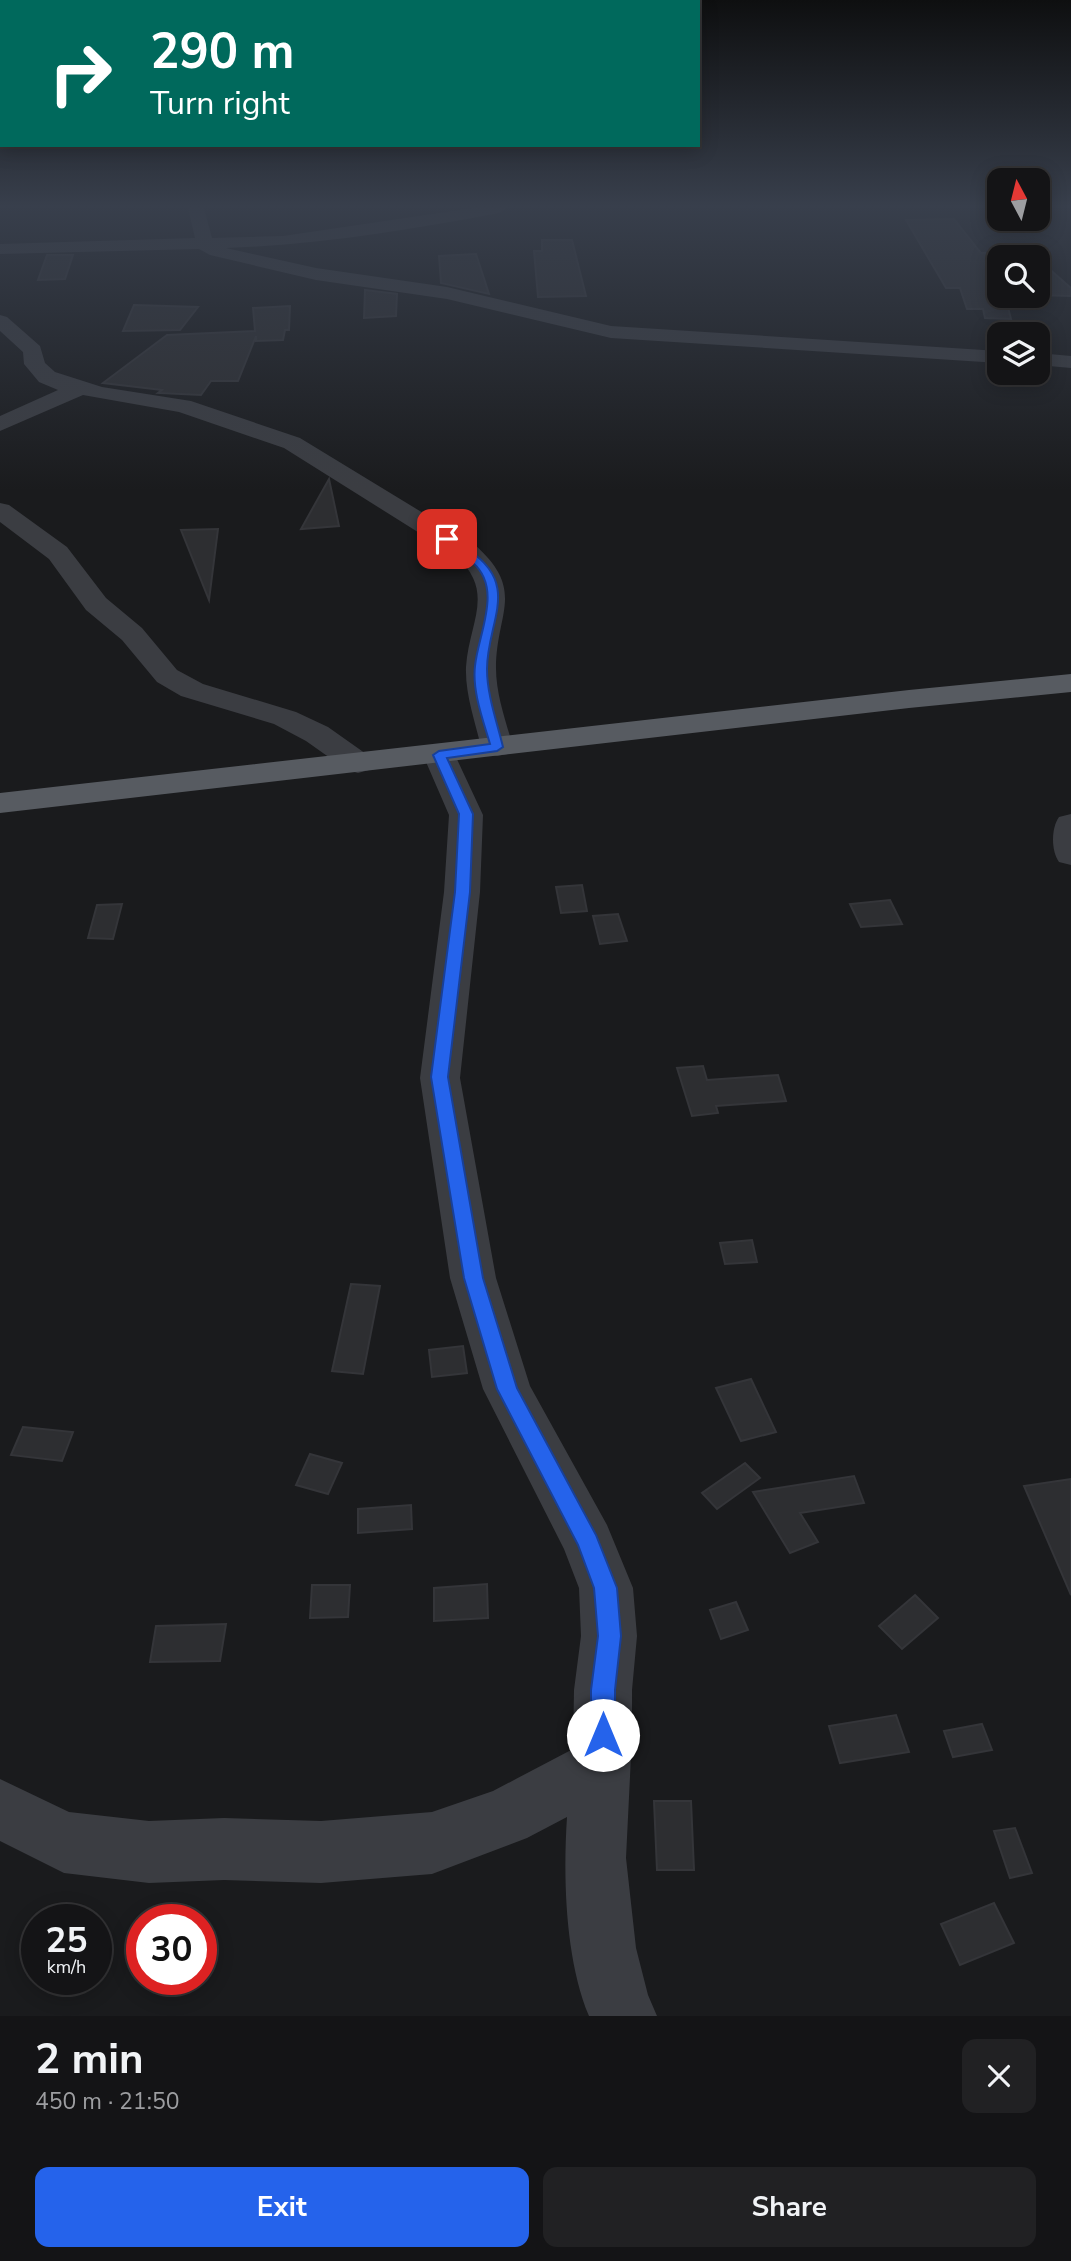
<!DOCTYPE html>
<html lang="en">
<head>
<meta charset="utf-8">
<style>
	:root { --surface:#141416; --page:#212123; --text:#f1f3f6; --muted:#9d9ea1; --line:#333335; --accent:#2563eb }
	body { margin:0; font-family:"Nunito Sans",sans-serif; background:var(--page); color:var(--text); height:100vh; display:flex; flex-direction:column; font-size:26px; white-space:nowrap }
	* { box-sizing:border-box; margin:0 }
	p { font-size:23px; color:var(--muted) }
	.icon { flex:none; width:38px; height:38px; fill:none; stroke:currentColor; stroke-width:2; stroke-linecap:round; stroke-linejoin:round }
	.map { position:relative; height:2016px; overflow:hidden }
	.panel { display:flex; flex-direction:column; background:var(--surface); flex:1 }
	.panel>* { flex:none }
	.top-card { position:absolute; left:0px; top:0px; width:700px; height:147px; box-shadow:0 4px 18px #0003,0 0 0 2px var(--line); background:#00695c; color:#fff; overflow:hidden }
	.needle { width:46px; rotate:353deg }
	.fabs { position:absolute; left:987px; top:168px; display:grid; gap:14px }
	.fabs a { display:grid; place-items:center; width:63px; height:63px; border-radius:14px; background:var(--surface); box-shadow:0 4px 18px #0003,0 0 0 2px var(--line); font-size:35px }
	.speed { position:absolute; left:21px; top:1904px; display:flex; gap:14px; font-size:35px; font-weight:700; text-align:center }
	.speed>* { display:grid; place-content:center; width:91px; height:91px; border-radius:50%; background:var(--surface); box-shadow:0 4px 18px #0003,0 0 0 2px var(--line); line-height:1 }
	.speed small { font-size:18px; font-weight:400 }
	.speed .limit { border:10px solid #d22; background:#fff; color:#111 }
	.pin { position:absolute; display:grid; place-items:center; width:60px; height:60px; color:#fff; margin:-30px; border-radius:14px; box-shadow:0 4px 10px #0006 }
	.me { position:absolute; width:77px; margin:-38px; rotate:0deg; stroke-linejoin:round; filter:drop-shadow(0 0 5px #0008) }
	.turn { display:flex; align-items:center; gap:24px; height:147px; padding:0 35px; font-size:32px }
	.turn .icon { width:91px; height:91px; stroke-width:2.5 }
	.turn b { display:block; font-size:49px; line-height:60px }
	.round { display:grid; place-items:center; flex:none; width:74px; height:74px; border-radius:14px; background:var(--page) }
	.overview { display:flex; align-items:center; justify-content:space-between; height:119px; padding:0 35px }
	h1 { font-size:42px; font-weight:700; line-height:52px }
	.action { display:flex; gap:14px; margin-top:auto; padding:14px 35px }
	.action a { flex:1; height:80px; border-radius:14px; background:var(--accent); color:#fff; font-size:28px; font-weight:700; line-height:80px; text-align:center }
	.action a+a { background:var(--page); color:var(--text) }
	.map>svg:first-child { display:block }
	.building { fill:#2d2e31; stroke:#343539; stroke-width:2 }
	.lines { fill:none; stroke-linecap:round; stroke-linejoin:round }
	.minor { fill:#3b3d42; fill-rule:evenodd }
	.major { fill:#575b61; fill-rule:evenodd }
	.route { fill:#2563eb; stroke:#184099; stroke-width:2 }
</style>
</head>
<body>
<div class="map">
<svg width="1071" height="2016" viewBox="0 0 1071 2016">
	<rect width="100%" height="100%" fill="#1a1b1d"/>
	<g class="building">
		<path d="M954,219l27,34 47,-2 7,6h-36v39h6l6,23 -26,-1 -2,-9h-16l-7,-21h-14l-40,-68z"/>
		<path d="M542,240h30l14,56 -48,1 -4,-46h8z"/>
		<path d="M476,254l13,40 -48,-11 -2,-27z"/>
		<path d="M47,255h26l-8,24 -27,1z"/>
		<path d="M1038,259l33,29v8l-33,-1z"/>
		<path d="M365,290l32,4 -1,22 -32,2z"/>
		<path d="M134,305l64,2 -18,23 -57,1z"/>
		<path d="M290,306l-1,24h-4l-2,10 -27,1v-5l-18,45h-27l-10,14 -43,-2 4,-3 -59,-7 64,-48 88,-4 -2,-23z"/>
		<path d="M329,479l10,47 -38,3z"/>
		<path d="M218,529l-9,71 -28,-70z"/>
		<path d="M582,885l5,26 -26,2 -5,-26z"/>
		<path d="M890,900l12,24 -41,3 -11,-23z"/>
		<path d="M122,904l-9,35 -25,-1 9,-33z"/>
		<path d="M618,914l9,27 -27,3 -7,-28z"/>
		<path d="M703,1066l4,14 71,-5 8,26 -70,5 2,7 -26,3 -15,-48z"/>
		<path d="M752,1240l5,22 -32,2 -5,-21z"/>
		<path d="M351,1284l29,2 -17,88 -31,-3z"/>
		<path d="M463,1346l4,27 -35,4 -3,-27z"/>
		<path d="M751,1379l25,53 -35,9 -25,-53z"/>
		<path d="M23,1427l50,5 -11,29 -51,-6z"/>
		<path d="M310,1454l32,9 -14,31 -32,-9z"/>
		<path d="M745,1463l15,15 -43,31 -15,-16z"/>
		<path d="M854,1476l10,27 -64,10 18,29 -28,11 -37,-61z"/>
		<path d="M1071,1479v116l-47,-109z"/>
		<path d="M411,1505l1,24 -54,4v-24z"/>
		<path d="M487,1584l1,34 -54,3v-33z"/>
		<path d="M312,1585h38l-2,32 -38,1z"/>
		<path d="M915,1595l23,23 -36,31 -23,-23z"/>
		<path d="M736,1602l12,28 -27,9 -11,-29z"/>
		<path d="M226,1624l-6,37 -70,1 6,-36z"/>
		<path d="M896,1715l13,37 -69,11 -11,-37z"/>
		<path d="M982,1724l10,26 -39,7 -9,-26z"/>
		<path d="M654,1801h37l3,69h-37z"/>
		<path d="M1015,1828l17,45 -22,5 -16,-47z"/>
		<path d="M994,1903l20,40 -54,22 -19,-41z"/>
	</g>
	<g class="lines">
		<g class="minor">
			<path d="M188,208h16l8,30 71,-2 190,-28h34l-8,5c-90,17 -181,32 -273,35l90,20 131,19 164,39 388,25v12l-388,-25 -164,-39 -131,-19 -106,-25 -11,-6 -199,5v-10l195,-6z"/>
			<path d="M0,315l7,2 33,29 5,17 10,9 47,15 89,14 109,37 174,106c53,47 22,68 22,124 0,27 10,53 17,79l-5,7 -11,2 -11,-2 -5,-7c-6,-26 -16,-53 -15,-80 3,-45 30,-75 -10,-111l-172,-108 -105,-36 -96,-17 -83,36v-15l58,-26 -19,-8 -15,-18 -1,-12 -23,-21z"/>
			<path d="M1038,353l33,3v12l-33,-3z"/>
			<path d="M0,503l9,2 58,42 39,51 36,30 35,42 26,14 93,28 32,15 41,29 5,7 -5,7 -11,3 -11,-3 -41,-29 -32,-17 -93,-28 -24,-14 -35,-42 -36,-30 -37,-51 -49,-37z"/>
			<path d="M439,746l11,2 5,7 28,60 -3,77 -20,186 36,200 34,108 77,139 26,63 4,48 -5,54v46l-6,122 10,90 12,47 9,21h-68c-24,-57 -26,-139 -22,-199l-40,21 -95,36 -111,9 -97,-3 -75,3 -85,-10 -64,-32v-62l69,33 80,9 75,-3 97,3 111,-9 61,-21 80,-42 1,-59 7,-54 -2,-48 -15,-39 -81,-160 -33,-111 -30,-200 24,-186 5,-77 -26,-60 5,-7z"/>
			<path d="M1071,814v51l-12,-3c-8,-11 -8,-34 0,-45z"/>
		</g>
		<path class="major" d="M1071,674v18l-162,16 -909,105v-20l909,-103z"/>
	</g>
	<linearGradient id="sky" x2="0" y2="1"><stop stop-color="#0e0f10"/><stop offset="0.42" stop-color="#383f4c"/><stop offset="1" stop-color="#383f4c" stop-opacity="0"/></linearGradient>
	<rect width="1071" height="490" fill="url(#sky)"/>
	<path class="route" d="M443,537c10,-1 19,8 27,14 51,35 17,71 17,118 0,26 10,53 16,78l-6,4 -50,7 26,56 -3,78 -22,185 35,201 34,110 79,147 21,53 4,48 -6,54v45l-3,9 -9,3 -8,-3 -4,-9v-45l7,-54 -4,-48 -16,-43 -81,-156 -33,-111 -33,-201 24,-185 4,-78 -26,-59 6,-4 51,-7c-7,-24 -18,-53 -15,-78 3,-32 28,-77 -2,-103 -9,-8 -20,-14 -30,-22z"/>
</svg>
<div class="fabs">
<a><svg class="needle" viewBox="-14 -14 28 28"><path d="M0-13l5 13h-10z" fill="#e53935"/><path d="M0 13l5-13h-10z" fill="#9d9ea1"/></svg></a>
<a><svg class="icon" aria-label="search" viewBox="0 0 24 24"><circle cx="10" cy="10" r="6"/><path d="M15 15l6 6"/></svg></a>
<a><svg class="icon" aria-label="layers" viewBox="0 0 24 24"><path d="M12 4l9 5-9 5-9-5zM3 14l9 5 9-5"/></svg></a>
</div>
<div class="speed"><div>25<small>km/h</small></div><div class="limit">30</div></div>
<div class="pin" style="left:447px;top:539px;background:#d93025"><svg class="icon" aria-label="arrive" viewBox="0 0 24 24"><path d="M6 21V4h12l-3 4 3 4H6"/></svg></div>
<svg class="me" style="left:603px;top:1735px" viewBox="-20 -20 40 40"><circle r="19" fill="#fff"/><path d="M0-13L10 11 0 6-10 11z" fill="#2563eb"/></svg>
<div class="top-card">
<div class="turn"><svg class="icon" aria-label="right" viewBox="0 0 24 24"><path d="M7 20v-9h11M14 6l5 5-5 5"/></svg><div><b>290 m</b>Turn right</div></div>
</div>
</div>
<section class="panel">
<div class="overview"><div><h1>2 min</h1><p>450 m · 21:50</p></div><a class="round"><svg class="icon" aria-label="close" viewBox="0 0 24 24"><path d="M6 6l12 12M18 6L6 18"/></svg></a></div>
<div class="action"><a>Exit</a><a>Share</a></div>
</section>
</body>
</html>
